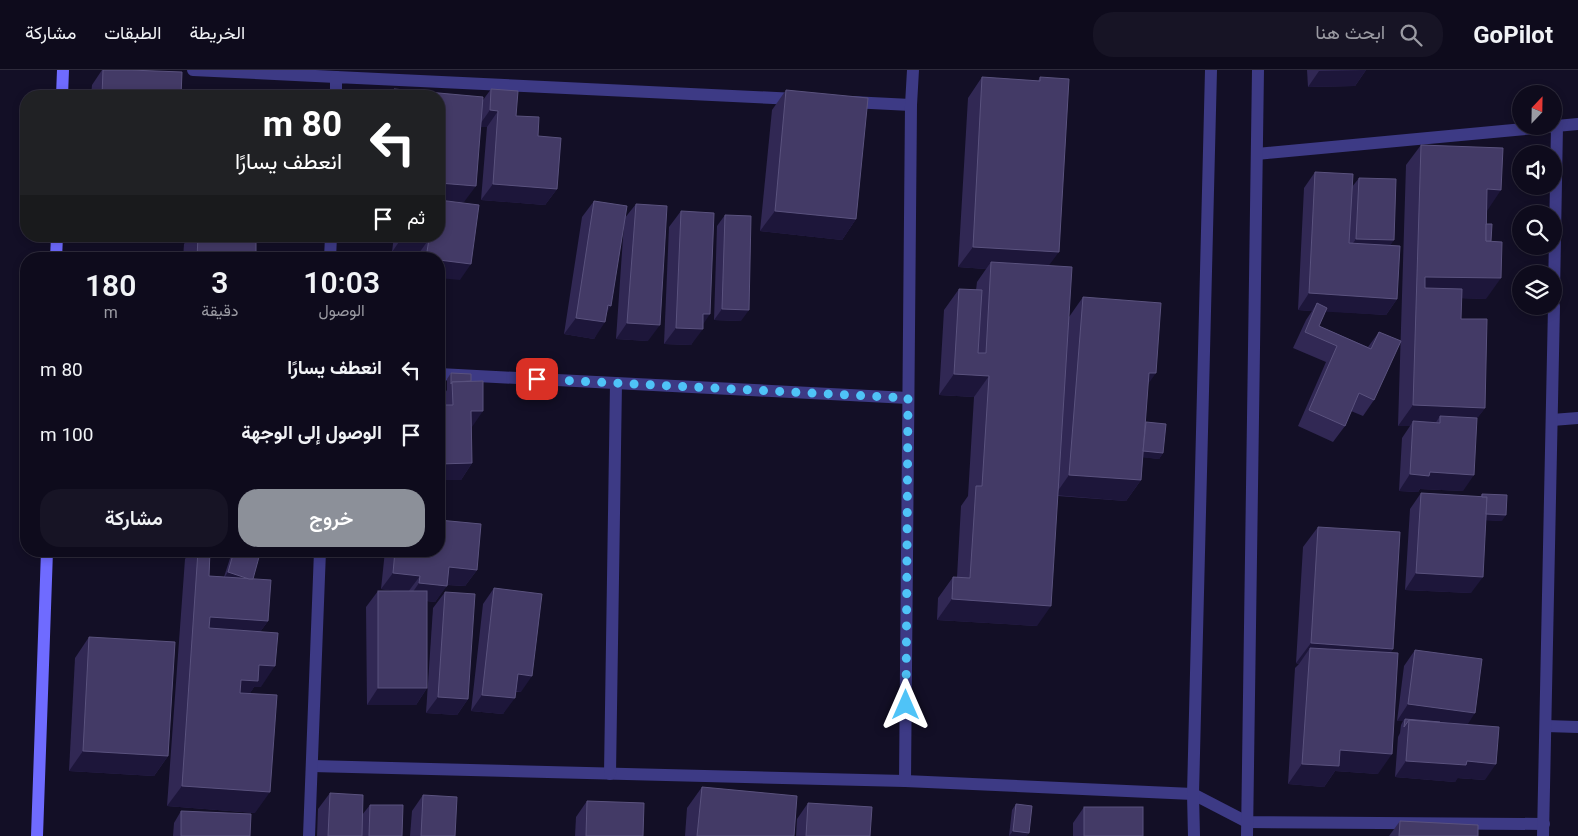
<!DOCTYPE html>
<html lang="ar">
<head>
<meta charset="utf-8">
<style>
	:root { --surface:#0e0b1c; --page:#171425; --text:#f1f3f6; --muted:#9b9ba3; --line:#2e2b3b; --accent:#8c9099 }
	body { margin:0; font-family:Roboto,Vazirmatn,sans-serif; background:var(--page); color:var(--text); direction:rtl; height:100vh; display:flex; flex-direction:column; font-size:19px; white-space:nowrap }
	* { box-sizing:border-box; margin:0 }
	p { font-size:16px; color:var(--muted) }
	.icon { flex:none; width:28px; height:28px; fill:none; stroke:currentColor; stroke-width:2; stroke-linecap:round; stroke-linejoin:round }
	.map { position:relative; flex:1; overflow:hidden; direction:ltr }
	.panel { position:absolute; left:20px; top:182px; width:425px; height:305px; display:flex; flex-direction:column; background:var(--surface); border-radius:20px; box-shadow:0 2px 8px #0003,0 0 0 1px var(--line); direction:rtl }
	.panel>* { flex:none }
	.top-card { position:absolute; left:20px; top:20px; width:425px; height:152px; border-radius:20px; box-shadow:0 2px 8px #0003,0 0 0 1px var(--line); direction:rtl; background:#202124; color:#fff; overflow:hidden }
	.needle { width:32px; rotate:22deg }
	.controls { position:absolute; left:1512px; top:15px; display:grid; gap:10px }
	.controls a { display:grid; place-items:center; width:50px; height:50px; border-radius:50%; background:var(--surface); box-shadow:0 2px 8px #0003,0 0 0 1px var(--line); font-size:25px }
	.pin { position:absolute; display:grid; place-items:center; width:42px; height:42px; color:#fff; margin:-21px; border-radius:10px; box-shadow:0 2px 8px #0006 }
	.me { position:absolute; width:55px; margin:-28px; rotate:0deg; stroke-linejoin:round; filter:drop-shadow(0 0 4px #0008) }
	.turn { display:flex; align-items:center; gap:18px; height:105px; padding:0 20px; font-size:22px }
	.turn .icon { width:65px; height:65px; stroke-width:2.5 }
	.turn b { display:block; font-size:35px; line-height:42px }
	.then { display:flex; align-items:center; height:48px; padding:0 20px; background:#0003; gap:10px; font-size:19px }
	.eta { display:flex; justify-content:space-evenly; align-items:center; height:85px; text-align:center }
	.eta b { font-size:30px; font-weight:600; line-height:35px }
	.button { display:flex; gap:10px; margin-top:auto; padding:10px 20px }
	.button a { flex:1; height:58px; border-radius:20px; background:var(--accent); color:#fff; font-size:20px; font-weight:600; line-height:58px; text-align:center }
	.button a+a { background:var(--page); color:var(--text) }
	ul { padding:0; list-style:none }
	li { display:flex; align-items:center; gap:15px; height:65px; padding:0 20px }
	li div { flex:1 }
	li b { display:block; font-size:19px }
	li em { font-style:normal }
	header { display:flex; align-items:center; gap:30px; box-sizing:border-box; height:70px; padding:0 25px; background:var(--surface); border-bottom:1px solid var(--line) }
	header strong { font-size:24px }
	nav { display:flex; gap:28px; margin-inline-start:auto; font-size:18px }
	.search { width:350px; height:45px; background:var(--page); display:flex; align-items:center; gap:12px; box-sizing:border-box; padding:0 18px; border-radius:20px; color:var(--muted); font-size:19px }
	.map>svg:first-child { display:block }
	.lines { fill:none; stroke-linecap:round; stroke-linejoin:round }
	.street { stroke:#3d3a85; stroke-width:12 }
	.secondary { stroke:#6f6bff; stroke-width:12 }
	.wall { fill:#312854 }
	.shaded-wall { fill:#1d163a }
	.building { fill:#433a66; stroke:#5a527e }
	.route { stroke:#4fc3f7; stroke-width:9; stroke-dasharray:0 16.2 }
</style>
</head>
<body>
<header>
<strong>GoPilot</strong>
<div class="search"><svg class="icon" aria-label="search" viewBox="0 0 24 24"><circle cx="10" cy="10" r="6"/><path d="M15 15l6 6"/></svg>ابحث هنا</div>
<nav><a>الخريطة</a><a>الطبقات</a><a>مشاركة</a></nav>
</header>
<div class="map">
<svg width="1578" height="766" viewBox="0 0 1578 766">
	<rect width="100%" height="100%" fill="#130f26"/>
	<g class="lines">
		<g class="street">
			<path d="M193,0l143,7"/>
			<path d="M336,26v-19l460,22"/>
			<path d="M851,32l60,3"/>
			<path d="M1257,84l321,-30"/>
			<path d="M330,189l1,-23"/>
			<path d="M1554,223l3,-167"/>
			<path d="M439,304l469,24"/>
			<path d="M1552,350l26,-2"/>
			<path d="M1546,656l32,1"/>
			<path d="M312,696l593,15 288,13 54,28 297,2"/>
			<path d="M610,704l6,-391"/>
			<path d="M905,711l6,-676 2,-35"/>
			<path d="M309,766l11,-285"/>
			<path d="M1194,766l-1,-42 18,-724"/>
			<path d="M1247,766l11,-766"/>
			<path d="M1543,766l11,-530"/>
		</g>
		<g class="secondary">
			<path d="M62,26l1,-26"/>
			<path d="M56,189l1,-23"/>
			<path d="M37,766l10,-285"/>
		</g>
	</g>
	<g class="wall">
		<path d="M102,0h28l51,26h-90l1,-11z"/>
		<path d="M1307,0h59l-11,16 -47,1z"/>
		<path d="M982,7l56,4 2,-4 9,188 20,52 14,-20 65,87 -3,39 1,-1 17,31 -4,6 -16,-2 -2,23 -15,21 -68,-5 -21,130 -100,-6 1,-22 15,-21h4l4,-71 7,-10 6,-99 -35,-2 5,-85 15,-21 17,1 1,-8 9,-13 -28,-2 10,-169z"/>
		<path d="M394,19l89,11 8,-11 25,27 22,20 19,53 -12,16 -64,-5 6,-73h-6l-17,75 -20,-2 16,80 -21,-21h-22v-3l-25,-4 2,-16h45v-140h-50z"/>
		<path d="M786,20l70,129 -14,21 -82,-9 12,-121z"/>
		<path d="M1421,75l66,66 -1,88 -25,-1v21l24,89 -8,10 -14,73 -43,-2 -2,3 -19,-1 3,-53 8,-12h-12l8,-261z"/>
		<path d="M1315,102l37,15 7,-9 31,68 7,53 -11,16 -61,-4 -6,15 49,21 11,-15 -5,68 -11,16 -12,-5 -6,15 -12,16 -35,-16 28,-64 -33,-14 13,-28 6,-9 -14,-1 6,-122z"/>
		<path d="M594,131l30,18 12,-15 12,137 -32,-2 8,-116 -17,90 -13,26 -30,-5 18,-117z"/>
		<path d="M681,141l22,113 -12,21 -27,-1 5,-117z"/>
		<path d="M725,145l16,106 -27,-1 3,-94z"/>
		<path d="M189,166h99l-1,2h-31v21h-73l1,-15z"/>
		<path d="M451,303l20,8 1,82 -11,17 -20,-75v-7l6,-8v-11z"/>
		<path d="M1421,423l59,4 2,-3 20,27 -16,-1 -15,73 -66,-3 5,-81z"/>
		<path d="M1318,457l75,122 -3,4 -12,121 -43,-3 -11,16 -36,-3 7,-116 4,-4 -3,-1 7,-116z"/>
		<path d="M190,481h20l-1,25 15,1 7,-22 2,-4h8l12,28 15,42 -8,11 1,55h-7l-4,6 5,120 -88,-7 18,-247z"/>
		<path d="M385,481h54l38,19 -12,16 -18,-1 -12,17 -8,-1v87l-11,17h-49l-1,-98 12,-16h21l-18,-2z"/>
		<path d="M494,518l27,104h-5l-13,22 -32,-3 12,-107z"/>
		<path d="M445,522l23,107 -11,16 -31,-2 7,-105z"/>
		<path d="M89,567l79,119 -14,20 -85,-5 6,-113z"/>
		<path d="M1415,580l52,75 18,55 -28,-2 -2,4 -60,-5 3,-40 2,-4 1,-8 2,-4h-6l7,-55z"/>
		<path d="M702,717l92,49h-109l2,-28z"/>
		<path d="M330,723l32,22 8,-10 32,31h-85l1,-27z"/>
		<path d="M423,725l32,41h-45l2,-25z"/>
		<path d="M587,731l56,35h-68l1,-19z"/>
		<path d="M808,733l62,33h-74l1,-17z"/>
		<path d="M1016,734l11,32h-18l3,-26z"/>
		<path d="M1084,737l59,29h-70v-13z"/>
		<path d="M181,741l69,25h-77l1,-13z"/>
		<path d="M1400,751l78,15h-89z"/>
	</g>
	<g class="shaded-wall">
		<path d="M1366,0l-11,16 -47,1 11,-16z"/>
		<path d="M490,40l8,1 -11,16h-9z"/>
		<path d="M439,113l37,3 -12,16 -25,-2z"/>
		<path d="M493,114l64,5 -12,16 -64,-5z"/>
		<path d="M1487,119l14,1 -14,21 -14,-1z"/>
		<path d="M775,141l81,8 -14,21 -82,-9z"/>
		<path d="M244,166h44l-1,2h-44z"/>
		<path d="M403,166l26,3 -12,17 -25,-4z"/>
		<path d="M1356,169l38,1 -8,12 -38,-2z"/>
		<path d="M973,177l86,5 -15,20 -53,-10 -5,7 -28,-2z"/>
		<path d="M439,190l32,4 -11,16 -21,-2z"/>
		<path d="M1425,207l76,1 -15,21 -70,-2z"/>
		<path d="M439,219h5l-4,6h-1z"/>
		<path d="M1309,223l88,6 -11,16 -72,-4 3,-8 -5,8 -14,-1z"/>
		<path d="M608,235l3,1 -10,16h4l-11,17 -30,-5 12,-16z"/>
		<path d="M722,239l27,1 -8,11 -27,-1z"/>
		<path d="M703,244h7l-10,15h3l-12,16 -27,-1 12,-16z"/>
		<path d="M627,253l33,2 -12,16 -32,-2z"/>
		<path d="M1149,303h7l-15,21z"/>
		<path d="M954,304l35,2 -15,21 -35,-2z"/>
		<path d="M1413,335l72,3 -15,20 -30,-5v-7l-7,11 -20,-6 -3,5h-12z"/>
		<path d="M471,341h12l-11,16z"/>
		<path d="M1143,381l20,2 -4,6 -20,-2z"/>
		<path d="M472,393l-11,17h-22v-16z"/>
		<path d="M1430,402l44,3 -11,16 -43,-2 -2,3 -19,-1 11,-17z"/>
		<path d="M1069,405l72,5 -15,21 -71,-6z"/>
		<path d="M1481,444l25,1 -4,6 -25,-1z"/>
		<path d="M449,497l28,3 -12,16 -27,-2z"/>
		<path d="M228,502l24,8 -28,-2z"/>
		<path d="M393,503l27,3 -12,16 -27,-3z"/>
		<path d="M1416,503l67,4 -12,16 -66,-3z"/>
		<path d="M419,513l28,3 -12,16 -27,-3z"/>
		<path d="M952,529l99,7 -14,20 -100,-6z"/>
		<path d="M210,547l58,4 -15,21 -58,-4z"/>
		<path d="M1311,573l82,6 -15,21 -68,-22 -11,16 -3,-1z"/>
		<path d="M259,595l16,1 -14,21h-7l-10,15 -18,-1 15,-21z"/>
		<path d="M518,604l14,2 -11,16 -15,-2z"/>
		<path d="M378,618h49l-11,17h-49z"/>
		<path d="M482,625l33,3 -12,16 -32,-3z"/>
		<path d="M438,627l30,2 -11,16 -31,-2z"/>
		<path d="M1408,634l67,9 -11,17 -59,-11 -2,2h-6z"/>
		<path d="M1340,680l52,4 -14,20 -43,-3 -11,16 -36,-3 14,-20z"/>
		<path d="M83,681l85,5 -14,20 -85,-5z"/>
		<path d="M1406,691h61l29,3 -11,16 -27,-2 -3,4 -60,-5z"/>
		<path d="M182,716l88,6 -15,21 -88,-7z"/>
		<path d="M1013,761l16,2 -2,3h-18z"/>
	</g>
	<g class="building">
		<path d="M103,0h27l52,2 -1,24h-79z"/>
		<path d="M982,7l58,4v-4l29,2 -10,173 -86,-5z"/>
		<path d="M394,19l89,8 -7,89 -37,-3v-87h-46z"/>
		<path d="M491,19l27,2 -2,25 23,1 -1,19 23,2 -4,51 -64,-5 5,-73 -8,-1z"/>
		<path d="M786,20l82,8 -12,121 -81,-8z"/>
		<path d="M1421,75l82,3 -2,42 -14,-1 -1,52 16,1 -1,36 -76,-1v11l37,1 -1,30h26l-2,89 -72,-3z"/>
		<path d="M1315,102l38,2 -4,69 51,3 -3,53 -88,-6z"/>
		<path d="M1359,108l37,1 -2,61 -38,-1z"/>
		<path d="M439,130l40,5 -8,59 -32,-4v-1l-13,-1 3,-19 -23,-3h33z"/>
		<path d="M594,131l33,5 -16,100 -3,-1 -3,17 -29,-4z"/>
		<path d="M636,134l31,2 -7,119 -33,-2z"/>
		<path d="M681,141l33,2 -4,101h-7v15l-27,-1z"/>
		<path d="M725,145l26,1 -2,94 -27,-1z"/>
		<path d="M1486,154h6l-1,17h-5z"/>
		<path d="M198,166h58v23h-59z"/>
		<path d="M991,192l81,5 -21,339 -99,-7 1,-22 17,1 6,-92h6l7,-110 -35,-2 5,-85 23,1 -4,63h8z"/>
		<path d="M439,209h4l1,10h-5z"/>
		<path d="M1083,227l78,6 -5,70h-7l-8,107 -72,-5z"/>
		<path d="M1317,233l10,5 -8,18 52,23 8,-17 22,9 -27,59 -15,-7 -14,33 -36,-16 28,-64 -32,-14z"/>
		<path d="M451,303l20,1v7l-19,1 -1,2z"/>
		<path d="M483,311v30h-12l1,52 -33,1v-59h14l-1,-23z"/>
		<path d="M1440,346l37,2 -3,57 -44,-3 -1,4 -19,-2 3,-53 27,2z"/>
		<path d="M1146,352l20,2 -3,29 -20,-2z"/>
		<path d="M1421,423l66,4 -4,80 -67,-4z"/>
		<path d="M1482,424l25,1 -1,20 -20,-1 1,-17h-5z"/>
		<path d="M439,450l42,4 -4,46 -28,-3 -2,19 -28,-3 1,-7 -27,-3 2,-22h44z"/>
		<path d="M1318,457l82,5 -7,117 -82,-6z"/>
		<path d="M198,481h12l-1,25 62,4 -3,41 -58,-4 -1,11 69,5 -3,33 -16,-1 -1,16 -17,-1 -1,13 37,2 -7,97 -88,-6z"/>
		<path d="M234,481h7l18,6 -6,22h-4l-21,-7z"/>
		<path d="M494,518l48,6 -10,82 -14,-2 -3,24 -33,-3z"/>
		<rect x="378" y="521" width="49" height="97"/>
		<path d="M445,522l30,2 -7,105 -30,-2z"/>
		<path d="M89,567l86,5 -7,114 -85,-5z"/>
		<path d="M1310,578l88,5 -6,101 -52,-4 -1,16 -37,-2z"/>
		<path d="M1415,580l67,9 -7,54 -67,-9z"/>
		<path d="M1405,649l35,3v1l-31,-3 -5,7z"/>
		<path d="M1409,650l90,7 -3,37 -29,-3 -1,4 -60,-4z"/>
		<path d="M702,717l95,9 -3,40h-97z"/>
		<path d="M330,723l33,2 -1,41h-34z"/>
		<path d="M423,725l34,2 -2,39h-34z"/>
		<path d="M587,731l57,2 -1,33h-57z"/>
		<path d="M808,733l64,4 -2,29h-64z"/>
		<path d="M1016,734l16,2 -3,27 -16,-2z"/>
		<path d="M370,735h33l-1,31h-33z"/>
		<rect x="1084" y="737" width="59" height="29"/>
		<path d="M181,741l70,3 -1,22h-69z"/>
		<path d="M1400,751l78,4v11h-79z"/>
	</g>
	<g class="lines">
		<path class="route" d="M537,309l371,19 -2,307"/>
	</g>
</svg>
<div class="controls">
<a><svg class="needle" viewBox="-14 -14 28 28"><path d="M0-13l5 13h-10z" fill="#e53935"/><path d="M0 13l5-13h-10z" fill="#9b9ba3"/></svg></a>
<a><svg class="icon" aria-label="sound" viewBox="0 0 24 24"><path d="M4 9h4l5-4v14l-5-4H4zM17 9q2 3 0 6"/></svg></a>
<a><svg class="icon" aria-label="search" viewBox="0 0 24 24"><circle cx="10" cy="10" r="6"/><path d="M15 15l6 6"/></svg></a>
<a><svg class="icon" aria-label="layers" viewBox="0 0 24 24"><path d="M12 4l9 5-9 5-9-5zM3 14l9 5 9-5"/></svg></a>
</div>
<div class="pin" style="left:537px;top:309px;background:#d93025"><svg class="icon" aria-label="arrive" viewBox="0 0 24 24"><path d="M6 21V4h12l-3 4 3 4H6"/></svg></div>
<svg class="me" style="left:906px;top:635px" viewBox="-20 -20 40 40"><path d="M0-17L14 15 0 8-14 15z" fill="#4fc3f7" stroke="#fff" stroke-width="4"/></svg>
<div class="top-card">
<div class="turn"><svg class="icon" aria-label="left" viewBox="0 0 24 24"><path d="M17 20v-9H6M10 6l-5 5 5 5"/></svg><div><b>80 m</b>انعطف يسارًا</div></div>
<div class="then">ثم<svg class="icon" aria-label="arrive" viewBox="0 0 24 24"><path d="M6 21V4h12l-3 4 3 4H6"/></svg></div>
</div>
<section class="panel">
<div class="eta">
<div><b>10:03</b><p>الوصول</p></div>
<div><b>3</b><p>دقيقة</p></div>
<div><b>180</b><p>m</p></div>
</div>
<ul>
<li><svg class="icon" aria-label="left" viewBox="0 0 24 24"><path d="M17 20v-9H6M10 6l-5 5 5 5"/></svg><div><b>انعطف يسارًا</b></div><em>80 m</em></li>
<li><svg class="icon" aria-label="arrive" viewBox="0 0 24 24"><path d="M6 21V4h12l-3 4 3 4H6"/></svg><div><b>الوصول إلى الوجهة</b></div><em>100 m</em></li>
</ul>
<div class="button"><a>خروج</a><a>مشاركة</a></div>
</section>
</div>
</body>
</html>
